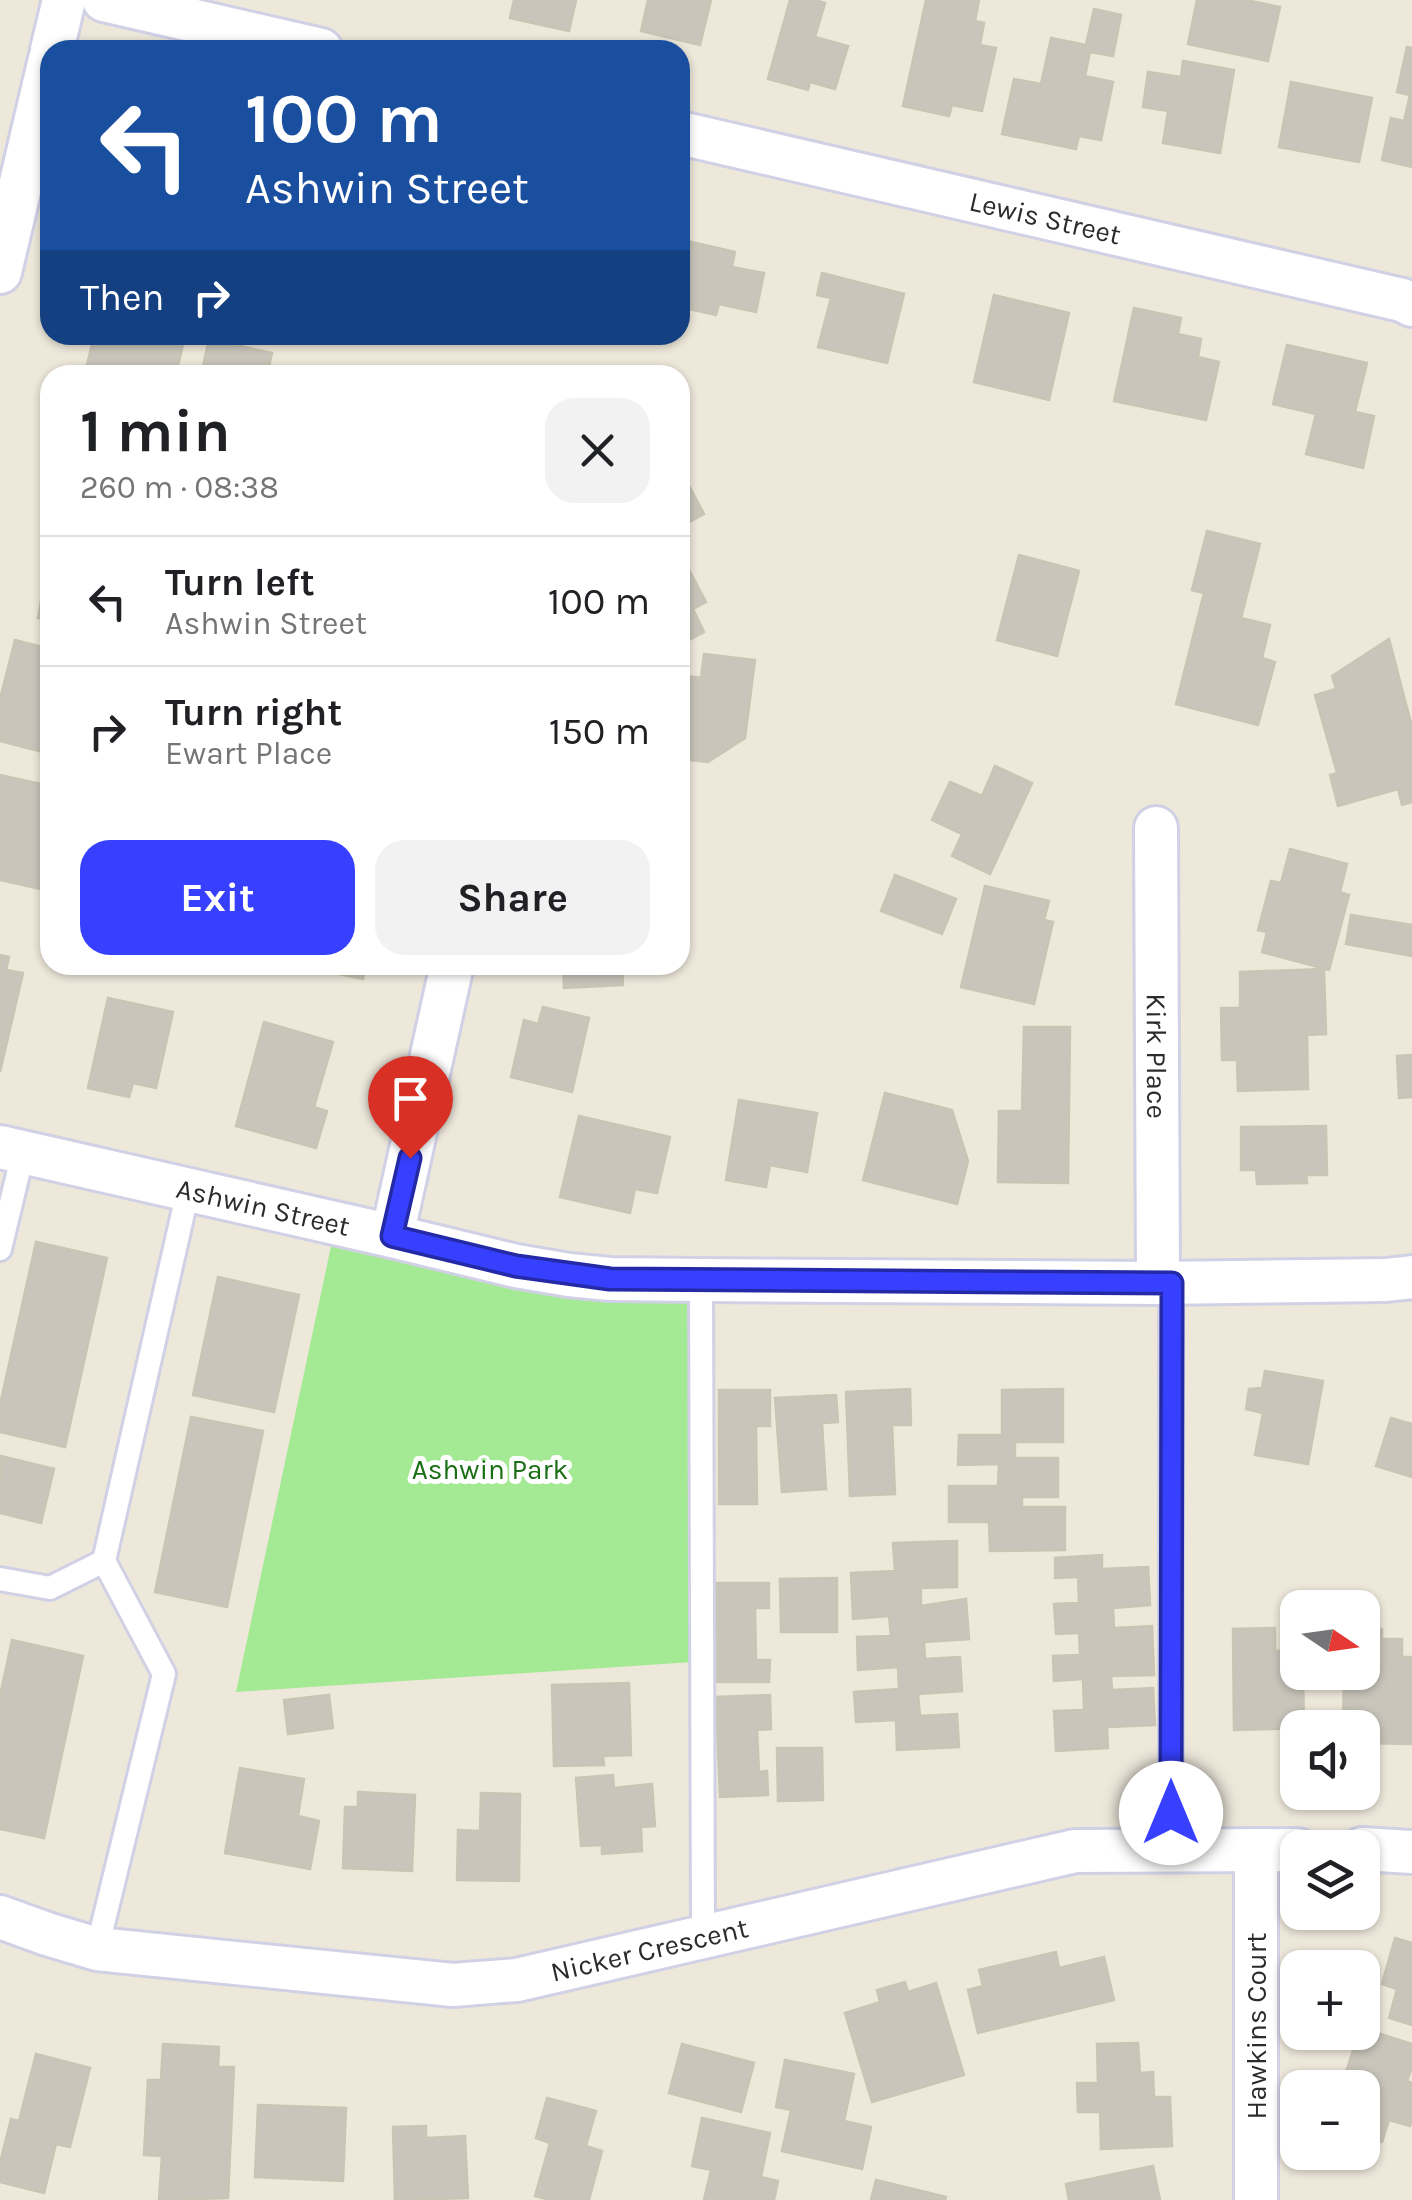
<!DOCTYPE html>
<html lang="en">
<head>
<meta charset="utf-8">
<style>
	:root { --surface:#fff; --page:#f2f2f2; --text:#202124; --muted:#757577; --line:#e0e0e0; --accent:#3740ff }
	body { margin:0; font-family:Karla,sans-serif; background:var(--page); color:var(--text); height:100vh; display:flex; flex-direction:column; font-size:38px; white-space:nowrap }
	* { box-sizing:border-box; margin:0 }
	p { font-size:32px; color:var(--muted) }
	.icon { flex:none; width:55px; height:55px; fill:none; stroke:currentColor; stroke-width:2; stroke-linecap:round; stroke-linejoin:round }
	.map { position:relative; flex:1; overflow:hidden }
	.side { position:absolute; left:40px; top:365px; width:650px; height:610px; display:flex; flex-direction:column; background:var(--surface); border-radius:30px; box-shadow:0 2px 8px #0004 }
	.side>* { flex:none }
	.guide { position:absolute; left:40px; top:40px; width:650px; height:305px; border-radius:30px; box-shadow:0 2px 8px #0004; background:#1a4fa0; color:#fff; overflow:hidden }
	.needle { width:65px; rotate:103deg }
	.tools { position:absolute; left:1280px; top:1590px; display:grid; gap:20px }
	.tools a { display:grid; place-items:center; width:100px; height:100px; border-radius:20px; background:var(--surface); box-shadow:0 2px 8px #0004; font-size:50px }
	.pin { position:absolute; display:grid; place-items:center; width:85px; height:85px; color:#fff; margin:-102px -42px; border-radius:50% 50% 50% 0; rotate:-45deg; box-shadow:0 0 10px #0007 }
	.pin .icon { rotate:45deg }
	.me { position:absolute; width:110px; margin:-55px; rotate:0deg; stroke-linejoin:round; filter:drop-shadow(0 0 8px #0008) }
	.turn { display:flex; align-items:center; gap:35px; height:210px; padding:0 40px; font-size:45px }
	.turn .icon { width:130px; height:130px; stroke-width:2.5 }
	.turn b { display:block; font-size:70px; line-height:85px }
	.then { display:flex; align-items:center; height:95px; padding:0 40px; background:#0003; gap:20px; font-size:38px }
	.round { display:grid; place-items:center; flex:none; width:105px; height:105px; border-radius:30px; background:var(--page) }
	.overview { display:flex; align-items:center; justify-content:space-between; height:170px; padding:0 40px }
	h1 { font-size:60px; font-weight:700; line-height:75px }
	.primary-button { display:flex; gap:20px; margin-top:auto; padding:20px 40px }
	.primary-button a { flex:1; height:115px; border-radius:30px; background:var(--accent); color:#fff; font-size:40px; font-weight:700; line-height:115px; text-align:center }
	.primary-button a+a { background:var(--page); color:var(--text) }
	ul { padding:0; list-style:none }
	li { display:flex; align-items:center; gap:30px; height:130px; padding:0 40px; border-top:2px solid var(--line) }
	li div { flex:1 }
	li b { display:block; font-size:38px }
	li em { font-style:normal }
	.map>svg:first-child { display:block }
	.green { fill:#a4e993 }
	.building { fill:#c9c5bb; stroke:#c9c5b5; stroke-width:2.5 }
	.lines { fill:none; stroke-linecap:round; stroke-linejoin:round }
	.service-casing { stroke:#d0d1e5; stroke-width:28 }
	.minor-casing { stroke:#d0d1e5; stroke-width:48 }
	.service { stroke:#fff; stroke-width:22 }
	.minor { stroke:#fff; stroke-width:42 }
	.route-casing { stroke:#242aa6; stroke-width:25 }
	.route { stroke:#3740ff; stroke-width:18 }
	.labels { text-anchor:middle; stroke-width:10; stroke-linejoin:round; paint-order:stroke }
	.street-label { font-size:28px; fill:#2b2b2b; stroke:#fff }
	.park-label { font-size:28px; fill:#1a6e14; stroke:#fff }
</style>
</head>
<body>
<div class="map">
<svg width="1412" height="2200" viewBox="0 0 1412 2200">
	<rect width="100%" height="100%" fill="#eee8db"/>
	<path class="green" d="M336,1223l356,57 1,382 -457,30z"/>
	<g class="building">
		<path d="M514,0h62l-7,31 -59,-13z"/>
		<path d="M648,0h63l-11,45 -59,-14z"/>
		<path d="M790,0h25l10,3 -10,34 33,9 -13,43 -25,-7 -2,8 -40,-11z"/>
		<path d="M926,0h53l-4,21 9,2 -4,22 16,3 -14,63 -30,-6 -3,11 -46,-10z"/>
		<path d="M1197,0h49l34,7 -12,54 -80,-17z"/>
		<path d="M1094,9l27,6 -8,41 -23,-4 -5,24 28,6 -12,58 -22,-4 -3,13 -74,-15 12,-55 27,5 10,-46 35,7z"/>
		<path d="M1407,47l5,1v119l-30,-7 9,-42 13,3 6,-26 -13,-3z"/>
		<path d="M1183,61l51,9 -14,83 -57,-10 5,-32 -25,-4 5,-35 33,5z"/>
		<path d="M1291,82l81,16 -13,64 -80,-15z"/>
		<path d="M683,240l52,12 -3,15 32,6 -8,39 -37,-8 -3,11 -36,-8v-52z"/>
		<path d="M822,273l82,21 -17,69 -69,-16 13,-49 -14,-3z"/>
		<path d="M994,295l75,18 -20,87 -75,-18z"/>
		<path d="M1134,308l47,10 -3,16 23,5 -3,18 21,5 -13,58 -92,-19z"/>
		<path d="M94,335h91l-9,40h-22l-26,-6 -1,6 -42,-1z"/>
		<path d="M209,339l63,14 -5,22h-66z"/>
		<path d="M1287,345l80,18 -12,49 19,4 -11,52 -57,-14 10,-40 -43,-10z"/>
		<path d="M686,480l18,34 -24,13v-43z"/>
		<path d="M1207,531l53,13 -19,74 29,7 -8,33 13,4 -17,63 -82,-21 28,-111 -12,-3z"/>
		<path d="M50,551v69l-12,-2z"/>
		<path d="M680,553l26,49 -13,7 11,23 -24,13z"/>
		<path d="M1019,555l60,16 -22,85 -60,-16z"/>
		<path d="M1389,639l23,88v75l-10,3 -4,-16 -60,17 -8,-31 7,-2 -22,-78 21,-6 -4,-13z"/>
		<path d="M15,640l35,9v105l-50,-13v-42z"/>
		<path d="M704,654l51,6 -10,78 -37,24 -28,-3v-84l21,3z"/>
		<path d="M995,766l37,17 -42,91 -38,-18 10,-22 -30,-14 18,-38 32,14z"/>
		<path d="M0,775l50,11v60l-9,43 -41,-9z"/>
		<path d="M1290,849l57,15 -7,28 9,3 -20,75 -67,-18 5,-20 -9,-2 13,-49 10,2z"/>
		<path d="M895,875l61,24 -14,35 -61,-23z"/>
		<path d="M985,886l64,15 -5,19 9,2 -19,82 -73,-17z"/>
		<path d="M1351,915l61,10v31l-66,-12z"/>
		<path d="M0,955l9,2 -3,13 17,3 -23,99z"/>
		<path d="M295,965h71l-3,14z"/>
		<path d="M563,965h59l1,20 -59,3z"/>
		<path d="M1324,969l2,65 -19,1 1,54 -70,2 -1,-31h-15l-1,-52h19v-36z"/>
		<path d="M108,998l65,14 -17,76 -23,-5 -4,14 -41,-9z"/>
		<path d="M543,1007l46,11 -17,74 -61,-15 13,-57 14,4z"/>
		<path d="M264,1022l69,20 -19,65 13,4 -11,37 -80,-22z"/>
		<path d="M1024,1027h46l-2,156 -70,-1 1,-71h23z"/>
		<path d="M1412,1055v42l-13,1 -2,-42z"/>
		<path d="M885,1093l67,17 16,51 -11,43 -94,-24z"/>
		<path d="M739,1100l78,13 -10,59 -37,-7 -4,22 -40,-7z"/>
		<path d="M579,1116l91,21 -13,56 -22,-4 -5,24 -70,-16z"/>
		<path d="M1326,1126l1,49h-21l1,8 -50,1 -1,-14h-15v-43z"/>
		<path d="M36,1242l71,16 -42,189 -65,-15v-27z"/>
		<path d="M218,1277l81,18 -25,117 -81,-17z"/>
		<path d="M1265,1371l58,10 -15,83 -53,-9 8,-42 -17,-4 3,-20 13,-1z"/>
		<path d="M910,1389l1,36h-19l3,69 -45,2 -4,-104z"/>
		<path d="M1063,1389v53h-48v16h43v39h-36v10h43v43l-75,1 -1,-29h-40v-36h49l1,-22 -41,1 1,-30h43v-45z"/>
		<path d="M719,1390h51v36h-14l1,78h-38z"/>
		<path d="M836,1395l2,27 -16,1 4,66 -44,3 -7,-94z"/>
		<path d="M191,1417l72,14 -36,176 -72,-15z"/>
		<path d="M1391,1418l21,6v53l-36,-11z"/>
		<path d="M1,1456l53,13 -13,54 -41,-10z"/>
		<path d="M957,1541v46l-36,1v18l45,-7 3,40 -45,3 1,17 35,-2 2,34 -44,3 2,22 37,-2 2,33 -62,3 -1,-30 -40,2 -2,-30 45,-3 -1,-22 -40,3 -1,-33 34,-1 -2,-20 -36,3 -2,-46 44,-2 -2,-28z"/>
		<path d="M1102,1555v14l46,-2 2,38 -37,3 1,20 38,-2 2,49 -43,1 1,14 41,-2 2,37 -48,2 1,21 -52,3 -2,-40 30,-1 -1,-31 -29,2 -1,-25 27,-1 -1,-22 -23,1 -2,-30 25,-1 -1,-26 -23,1v-20z"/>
		<path d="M837,1578v54h-56l-1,-53z"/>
		<path d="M716,1583h53v25h-14l1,52h14l-1,22h-53z"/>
		<path d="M1275,1628v23l23,-1v22h5l1,56 -70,2 -1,-101z"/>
		<path d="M1382,1629v10h20v18h10v87l-50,-1v-15h-19l1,-56h18v-42z"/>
		<path d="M12,1640l71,16 -39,182 -44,-9v-133z"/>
		<path d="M629,1683l2,72 -28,1 1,9 -50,1 -2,-81z"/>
		<path d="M329,1695l4,33 -45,6 -4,-34z"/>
		<path d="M770,1695l1,34 -14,1 2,42 8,-1 1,24 -48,2 -4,-100z"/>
		<path d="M777,1748h45l1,52 -45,1z"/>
		<path d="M240,1768l64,11 -6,37 21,5 -9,48 -85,-16z"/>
		<path d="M613,1775l1,13 38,-4 3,42 -14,1 1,24 -40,3v-9l-21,1 -5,-68z"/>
		<path d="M358,1792l57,3 -3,76 -69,-3 2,-61h13z"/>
		<path d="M481,1793l39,1 -1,87 -62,-1 1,-50 22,1z"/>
		<path d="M1395,1938l17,5v82l-23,-7 8,-29 -15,-5z"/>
		<path d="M1056,1952l3,16 45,-11 10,43 -136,33 -10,-43 15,-4 -4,-16z"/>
		<path d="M905,1982l3,10 28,-9 28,92 -92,27 -27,-89 35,-11 -3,-12z"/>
		<path d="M1362,2028l50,16v23l-5,14 5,2v36l-2,7 -21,-6 -7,22 -20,-7v-47h-21l18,-56h3z"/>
		<path d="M1138,2043l2,30 13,-1 1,25h16l2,49 -71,3 -1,-37h-22l-1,-29h21l-1,-39z"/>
		<path d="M163,2044l56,3 -1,20h16l-6,131 -69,2 3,-44 -18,-1 4,-75h13z"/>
		<path d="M682,2044l72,19 -13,49 -72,-19z"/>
		<path d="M36,2054l54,14 -20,79 -14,-3 -12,49 -44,-11v-19l11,-44 8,2z"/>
		<path d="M785,2060l69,14 -10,47 27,6 -9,42 -80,-18 9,-41 -15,-3z"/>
		<path d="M547,2098l49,13 -10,35 16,5 -13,49h-39l-15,-4 15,-53 -14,-5z"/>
		<path d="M258,2105l88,3 -3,73 -88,-4z"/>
		<path d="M702,2118l68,15 -9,44 17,4 -4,19h-70l7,-30 -19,-4z"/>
		<path d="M426,2126v12l39,-2 3,62 -73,2 -2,-73z"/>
		<path d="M1153,2166l7,34h-91l-3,-16z"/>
		<path d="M876,2180l70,17 -1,3h-74z"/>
	</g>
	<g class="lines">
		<g class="service-casing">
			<g id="service">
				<path d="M0,1249l23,-96"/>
				<path d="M701,1280l2,657"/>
				<path d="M0,1579l50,9 54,-27"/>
				<path d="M1171,1851v-568"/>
				<path d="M97,1949l67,-275 -60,-113 84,-370"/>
			</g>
		</g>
		<g class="minor-casing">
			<g id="minor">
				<path d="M104,0l217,50"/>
				<path d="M52,50l12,-50"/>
				<path id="s1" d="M680,133l722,167 10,5"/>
				<path d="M0,272l50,-213"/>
				<path id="s2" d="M1156,828l2,455"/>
				<path id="s3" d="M0,1147l392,89 124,30 53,9 41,4 91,1 457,3 228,-3 26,-3"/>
				<path d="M392,1236l60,-271"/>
				<path d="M1362,1849l50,3"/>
				<path d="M1256,1851v349"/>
				<path id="s4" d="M0,1917l47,17 50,15 356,36 64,-5 558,-129 223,-1"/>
			</g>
		</g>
		<use href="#service" class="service"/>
		<use href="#minor" class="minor"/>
	</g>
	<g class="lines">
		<g class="route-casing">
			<path id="route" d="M410,1158l-18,78 124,30 94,13 562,4 -1,530"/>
		</g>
		<use href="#route" class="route"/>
	</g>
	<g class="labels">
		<g class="street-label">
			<text dy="10" stroke="none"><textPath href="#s1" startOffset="375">Lewis Street</textPath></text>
			<text dy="10" stroke="none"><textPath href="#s2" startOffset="228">Kirk Place</textPath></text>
			<text dy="10" stroke="none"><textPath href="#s3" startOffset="270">Ashwin Street</textPath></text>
			<text dy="10" stroke="none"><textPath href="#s4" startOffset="660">Nicker Crescent</textPath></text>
			<text transform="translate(1256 2026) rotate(-90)" y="10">Hawkins Court</text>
		</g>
		<g class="park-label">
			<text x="490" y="1479">Ashwin Park</text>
		</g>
	</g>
</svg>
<div class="tools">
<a><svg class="needle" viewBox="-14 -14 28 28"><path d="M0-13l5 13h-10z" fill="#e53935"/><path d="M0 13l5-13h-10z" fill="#757577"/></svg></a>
<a><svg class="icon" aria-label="sound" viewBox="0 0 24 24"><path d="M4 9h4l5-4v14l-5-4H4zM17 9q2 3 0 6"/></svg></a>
<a><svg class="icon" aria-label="layers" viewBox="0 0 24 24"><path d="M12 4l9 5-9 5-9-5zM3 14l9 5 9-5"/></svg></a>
<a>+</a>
<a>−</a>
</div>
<div class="pin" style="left:410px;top:1158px;background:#d93025"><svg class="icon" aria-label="arrive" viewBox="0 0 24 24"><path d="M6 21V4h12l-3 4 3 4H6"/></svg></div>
<svg class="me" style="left:1171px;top:1813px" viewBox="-20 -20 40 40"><circle r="19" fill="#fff"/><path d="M0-13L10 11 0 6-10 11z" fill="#3740ff"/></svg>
<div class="guide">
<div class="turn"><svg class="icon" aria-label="left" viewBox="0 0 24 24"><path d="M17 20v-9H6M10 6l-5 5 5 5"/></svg><div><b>100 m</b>Ashwin Street</div></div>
<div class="then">Then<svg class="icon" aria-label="right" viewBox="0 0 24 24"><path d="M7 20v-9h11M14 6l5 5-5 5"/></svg></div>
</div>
<section class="side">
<div class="overview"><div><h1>1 min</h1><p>260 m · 08:38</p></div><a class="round"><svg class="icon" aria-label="close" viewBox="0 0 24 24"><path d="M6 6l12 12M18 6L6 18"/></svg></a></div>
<ul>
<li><svg class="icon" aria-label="left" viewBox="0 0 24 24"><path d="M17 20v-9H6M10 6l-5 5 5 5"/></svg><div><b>Turn left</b><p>Ashwin Street</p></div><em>100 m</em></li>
<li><svg class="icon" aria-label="right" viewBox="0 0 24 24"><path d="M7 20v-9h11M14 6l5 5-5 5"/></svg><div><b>Turn right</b><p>Ewart Place</p></div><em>150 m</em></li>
</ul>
<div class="primary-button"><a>Exit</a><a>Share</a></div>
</section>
</div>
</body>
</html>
